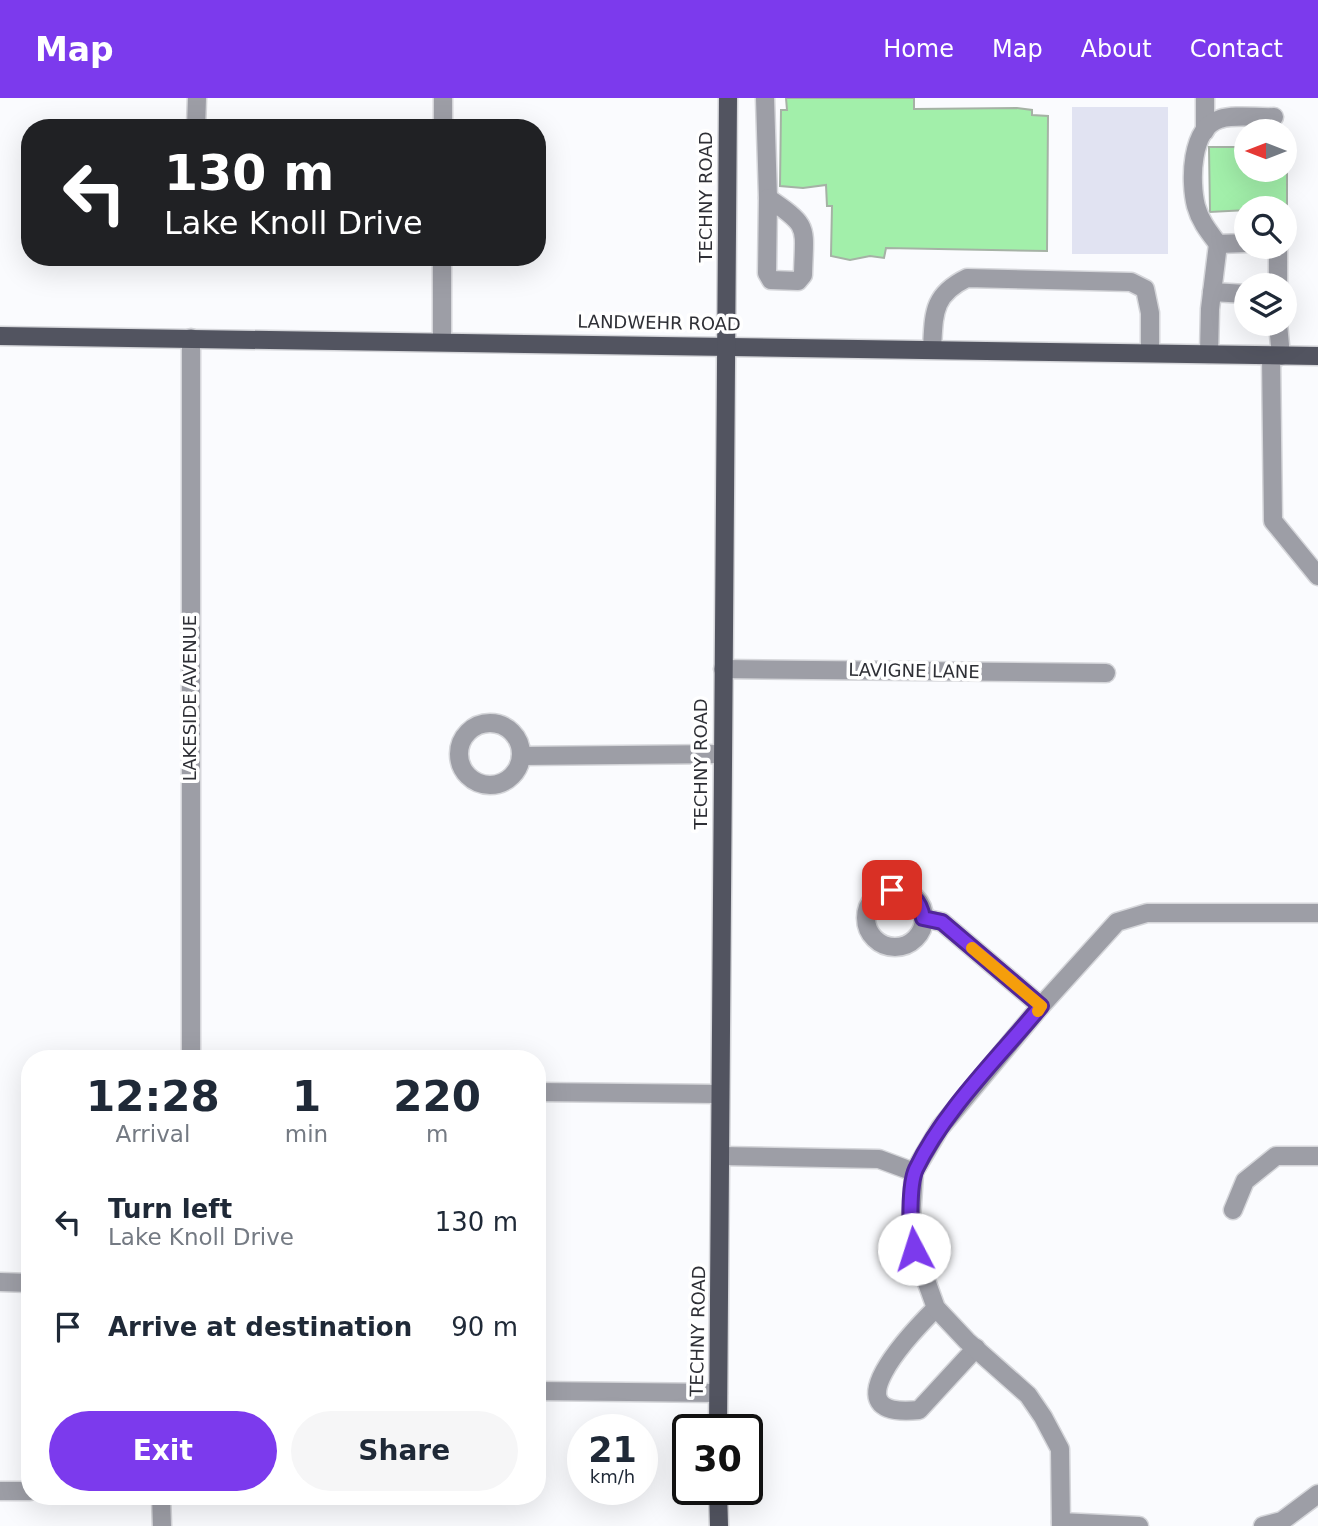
<!DOCTYPE html>
<html lang="en">
<head>
<meta charset="utf-8">
<style>
	:root { --surface:#fff; --page:#f6f6f7; --text:#1f2937; --muted:#747a83; --accent:#7c3aed }
	body { margin:0; font-family:"DejaVu Sans",sans-serif; background:var(--page); color:var(--text); height:100vh; display:flex; flex-direction:column; font-size:26px; white-space:nowrap }
	* { box-sizing:border-box; margin:0 }
	p { font-size:23px; color:var(--muted) }
	.icon { flex:none; width:38px; height:38px; fill:none; stroke:currentColor; stroke-width:2; stroke-linecap:round; stroke-linejoin:round }
	.map { position:relative; flex:1; overflow:hidden }
	.sheet { position:absolute; left:21px; top:952px; width:525px; height:455px; display:flex; flex-direction:column; background:var(--surface); border-radius:28px; box-shadow:0 7px 28px #0002 }
	.sheet>* { flex:none }
	.guide { position:absolute; left:21px; top:21px; width:525px; height:147px; border-radius:28px; box-shadow:0 7px 28px #0002; background:#202124; color:#fff; overflow:hidden }
	.needle { width:46px; rotate:270deg }
	.buttons { position:absolute; left:1234px; top:21px; display:grid; gap:14px }
	.buttons a { display:grid; place-items:center; width:63px; height:63px; border-radius:50%; background:var(--surface); box-shadow:0 7px 28px #0002; font-size:35px }
	.speed { position:absolute; left:567px; top:1316px; display:flex; gap:14px; font-size:35px; font-weight:700; text-align:center }
	.speed>* { display:grid; place-content:center; width:91px; height:91px; border-radius:50%; background:var(--surface); box-shadow:0 7px 28px #0002; line-height:1 }
	.speed small { font-size:18px; font-weight:400 }
	.speed .limit { border:4px solid #111; border-radius:10px; background:#fff; color:#111 }
	.pin { position:absolute; display:grid; place-items:center; width:60px; height:60px; color:#fff; margin:-30px; border-radius:14px; box-shadow:0 4px 10px #0006 }
	.me { position:absolute; width:77px; margin:-38px; rotate:355deg; stroke-linejoin:round; filter:drop-shadow(0 0 5px #0008) }
	.turn { display:flex; align-items:center; gap:24px; height:147px; padding:0 28px; font-size:32px }
	.turn .icon { width:91px; height:91px; stroke-width:2.5 }
	.turn b { display:block; font-size:49px; line-height:60px }
	.eta { display:flex; justify-content:space-evenly; align-items:center; height:119px; text-align:center }
	.eta b { font-size:42px; font-weight:700; line-height:49px }
	.button { display:flex; gap:14px; margin-top:auto; padding:14px 28px }
	.button a { flex:1; height:80px; border-radius:42px; background:var(--accent); color:#fff; font-size:28px; font-weight:700; line-height:80px; text-align:center }
	.button a+a { background:var(--page); color:var(--text) }
	ul { padding:0; list-style:none }
	li { display:flex; align-items:center; gap:21px; height:105px; padding:0 28px }
	li div { flex:1 }
	li b { display:block; font-size:26px }
	li em { font-style:normal }
	header { display:flex; align-items:center; gap:42px; box-sizing:border-box; height:98px; padding:0 35px; background:var(--accent); color:#fff }
	header strong { font-size:33px }
	nav { display:flex; gap:38px; margin-inline-start:auto; font-size:24px }
	.map>svg:first-child { display:block }
	.green { fill:#e1e3f2 }
	.building { fill:#a2efaa; stroke:#a5b2a5; stroke-width:2 }
	.lines { fill:none; stroke-linecap:round; stroke-linejoin:round }
	.minor-casing { stroke:#d5d6da; stroke-width:21 }
	.major-casing { stroke:#d5d6da; stroke-width:21 }
	.minor { stroke:#9d9ea6; stroke-width:18 }
	.major { stroke:#525460; stroke-width:18 }
	.route-casing { stroke:#51269a; stroke-width:18 }
	.route { stroke:#7c3aed; stroke-width:12 }
	.slow { stroke:#f59e0b; stroke-width:12 }
	.labels { text-anchor:middle; stroke-width:7; stroke-linejoin:round; paint-order:stroke }
	.street-label { font-size:18px; fill:#2f3036; stroke:#fff }
</style>
</head>
<body>
<header>
<strong>Map</strong>
<nav><a>Home</a><a>Map</a><a>About</a><a>Contact</a></nav>
</header>
<div class="map">
<svg width="1318" height="1428" viewBox="0 0 1318 1428">
	<rect width="100%" height="100%" fill="#fafbfe"/>
	<rect class="green" x="1072" y="9" width="96" height="147"/>
	<g class="building">
		<path d="M786,0h128v11l103,-1 15,2v5l16,1 -1,135 -161,-3 -2,10 -14,-2 -20,4 -19,-4 1,-50h-5l-1,-21 -23,3 -23,-2 1,-76h6z"/>
		<path d="M1209,49h37v23h41v38l-77,4z"/>
	</g>
	<g class="lines">
		<g class="minor-casing">
			<g id="minor">
				<path d="M765,0l3,100"/>
				<path d="M196,30l1,-30"/>
				<path d="M443,30v-30"/>
				<path d="M1205,33v-33"/>
				<path d="M768,100c43,29 36,28 35,77l-5,6 -27,-1 -4,-7z"/>
				<path d="M1246,145l-28,1c-9,-12 -18,-23 -22,-38 -6,-24 -6,-78 24,-87 15,-5 38,-1 54,-2"/>
				<path d="M1278,149v38"/>
				<path d="M1212,194l34,2"/>
				<path d="M1278,226l3,32"/>
				<path d="M442,243v-84"/>
				<path d="M932,251c2,-35 0,-54 35,-71l164,4 14,7 5,24v40"/>
				<path d="M1209,256l1,-45 8,-65"/>
				<path d="M1271,258l2,165 45,55"/>
				<path d="M723,571l383,4"/>
				<circle cx="490" cy="656" r="31"/>
				<path d="M521,658l201,-2"/>
				<circle cx="895" cy="820" r="29"/>
				<path d="M923,820l19,4 99,84"/>
				<path d="M191,961v-721"/>
				<path d="M537,994l183,2"/>
				<path d="M721,1058l158,3 35,13"/>
				<path d="M1233,1112l12,-29 31,-25h42"/>
				<path d="M0,1184l30,1"/>
				<path d="M936,1210c-24,24 -109,112 -17,102l57,-62"/>
				<path d="M537,1293l181,2"/>
				<path d="M0,1393h30"/>
				<path d="M161,1398l1,30"/>
				<path d="M1061,1424l78,4"/>
				<path d="M1061,1428l-1,-77 -17,-32 -15,-22 -61,-54 -31,-33 -26,-72 4,-64 26,-44 101,-122 76,-84 30,-9h171"/>
				<path d="M1263,1428l19,-5 36,-27"/>
			</g>
		</g>
		<g class="major-casing">
			<g id="major">
				<path d="M0,238l1318,20"/>
				<path d="M718,1332l10,-1332"/>
				<path d="M718,1391l1,37"/>
			</g>
		</g>
		<use href="#minor" class="minor"/>
		<use href="#major" class="major"/>
	</g>
	<g class="lines">
		<g class="route-casing">
			<path id="route" d="M892,792c18,1 28,10 31,28l19,4 99,84c-41,50 -97,104 -125,163 -7,15 -7,64 -2,80"/>
		</g>
		<use href="#route" class="route"/>
		<path class="slow" d="M972,850l69,58 -3,5"/>
	</g>
	<g class="labels">
		<g class="street-label">
			<text transform="translate(706 99) rotate(-90)" y="6">TECHNY ROAD</text>
			<text transform="translate(659 225) rotate(1)" y="6">LANDWEHR ROAD</text>
			<text transform="translate(914 573) rotate(1)" y="6">LAVIGNE LANE</text>
			<text transform="translate(190 600) rotate(-90)" y="6">LAKESIDE AVENUE</text>
			<text transform="translate(701 666) rotate(-90)" y="6">TECHNY ROAD</text>
			<text transform="translate(698 1233) rotate(-89)" y="6">TECHNY ROAD</text>
		</g>
	</g>
</svg>
<div class="buttons">
<a><svg class="needle" viewBox="-14 -14 28 28"><path d="M0-13l5 13h-10z" fill="#e53935"/><path d="M0 13l5-13h-10z" fill="#747a83"/></svg></a>
<a><svg class="icon" aria-label="search" viewBox="0 0 24 24"><circle cx="10" cy="10" r="6"/><path d="M15 15l6 6"/></svg></a>
<a><svg class="icon" aria-label="layers" viewBox="0 0 24 24"><path d="M12 4l9 5-9 5-9-5zM3 14l9 5 9-5"/></svg></a>
</div>
<div class="speed"><div>21<small>km/h</small></div><div class="limit">30</div></div>
<div class="pin" style="left:892px;top:792px;background:#d93025"><svg class="icon" aria-label="arrive" viewBox="0 0 24 24"><path d="M6 21V4h12l-3 4 3 4H6"/></svg></div>
<svg class="me" style="left:914px;top:1151px" viewBox="-20 -20 40 40"><circle r="19" fill="#fff"/><path d="M0-13L10 11 0 6-10 11z" fill="#7c3aed"/></svg>
<div class="guide">
<div class="turn"><svg class="icon" aria-label="left" viewBox="0 0 24 24"><path d="M17 20v-9H6M10 6l-5 5 5 5"/></svg><div><b>130 m</b>Lake Knoll Drive</div></div>
</div>
<section class="sheet">
<div class="eta">
<div><b>12:28</b><p>Arrival</p></div>
<div><b>1</b><p>min</p></div>
<div><b>220</b><p>m</p></div>
</div>
<ul>
<li><svg class="icon" aria-label="left" viewBox="0 0 24 24"><path d="M17 20v-9H6M10 6l-5 5 5 5"/></svg><div><b>Turn left</b><p>Lake Knoll Drive</p></div><em>130 m</em></li>
<li><svg class="icon" aria-label="arrive" viewBox="0 0 24 24"><path d="M6 21V4h12l-3 4 3 4H6"/></svg><div><b>Arrive at destination</b></div><em>90 m</em></li>
</ul>
<div class="button"><a>Exit</a><a>Share</a></div>
</section>
</div>
</body>
</html>
